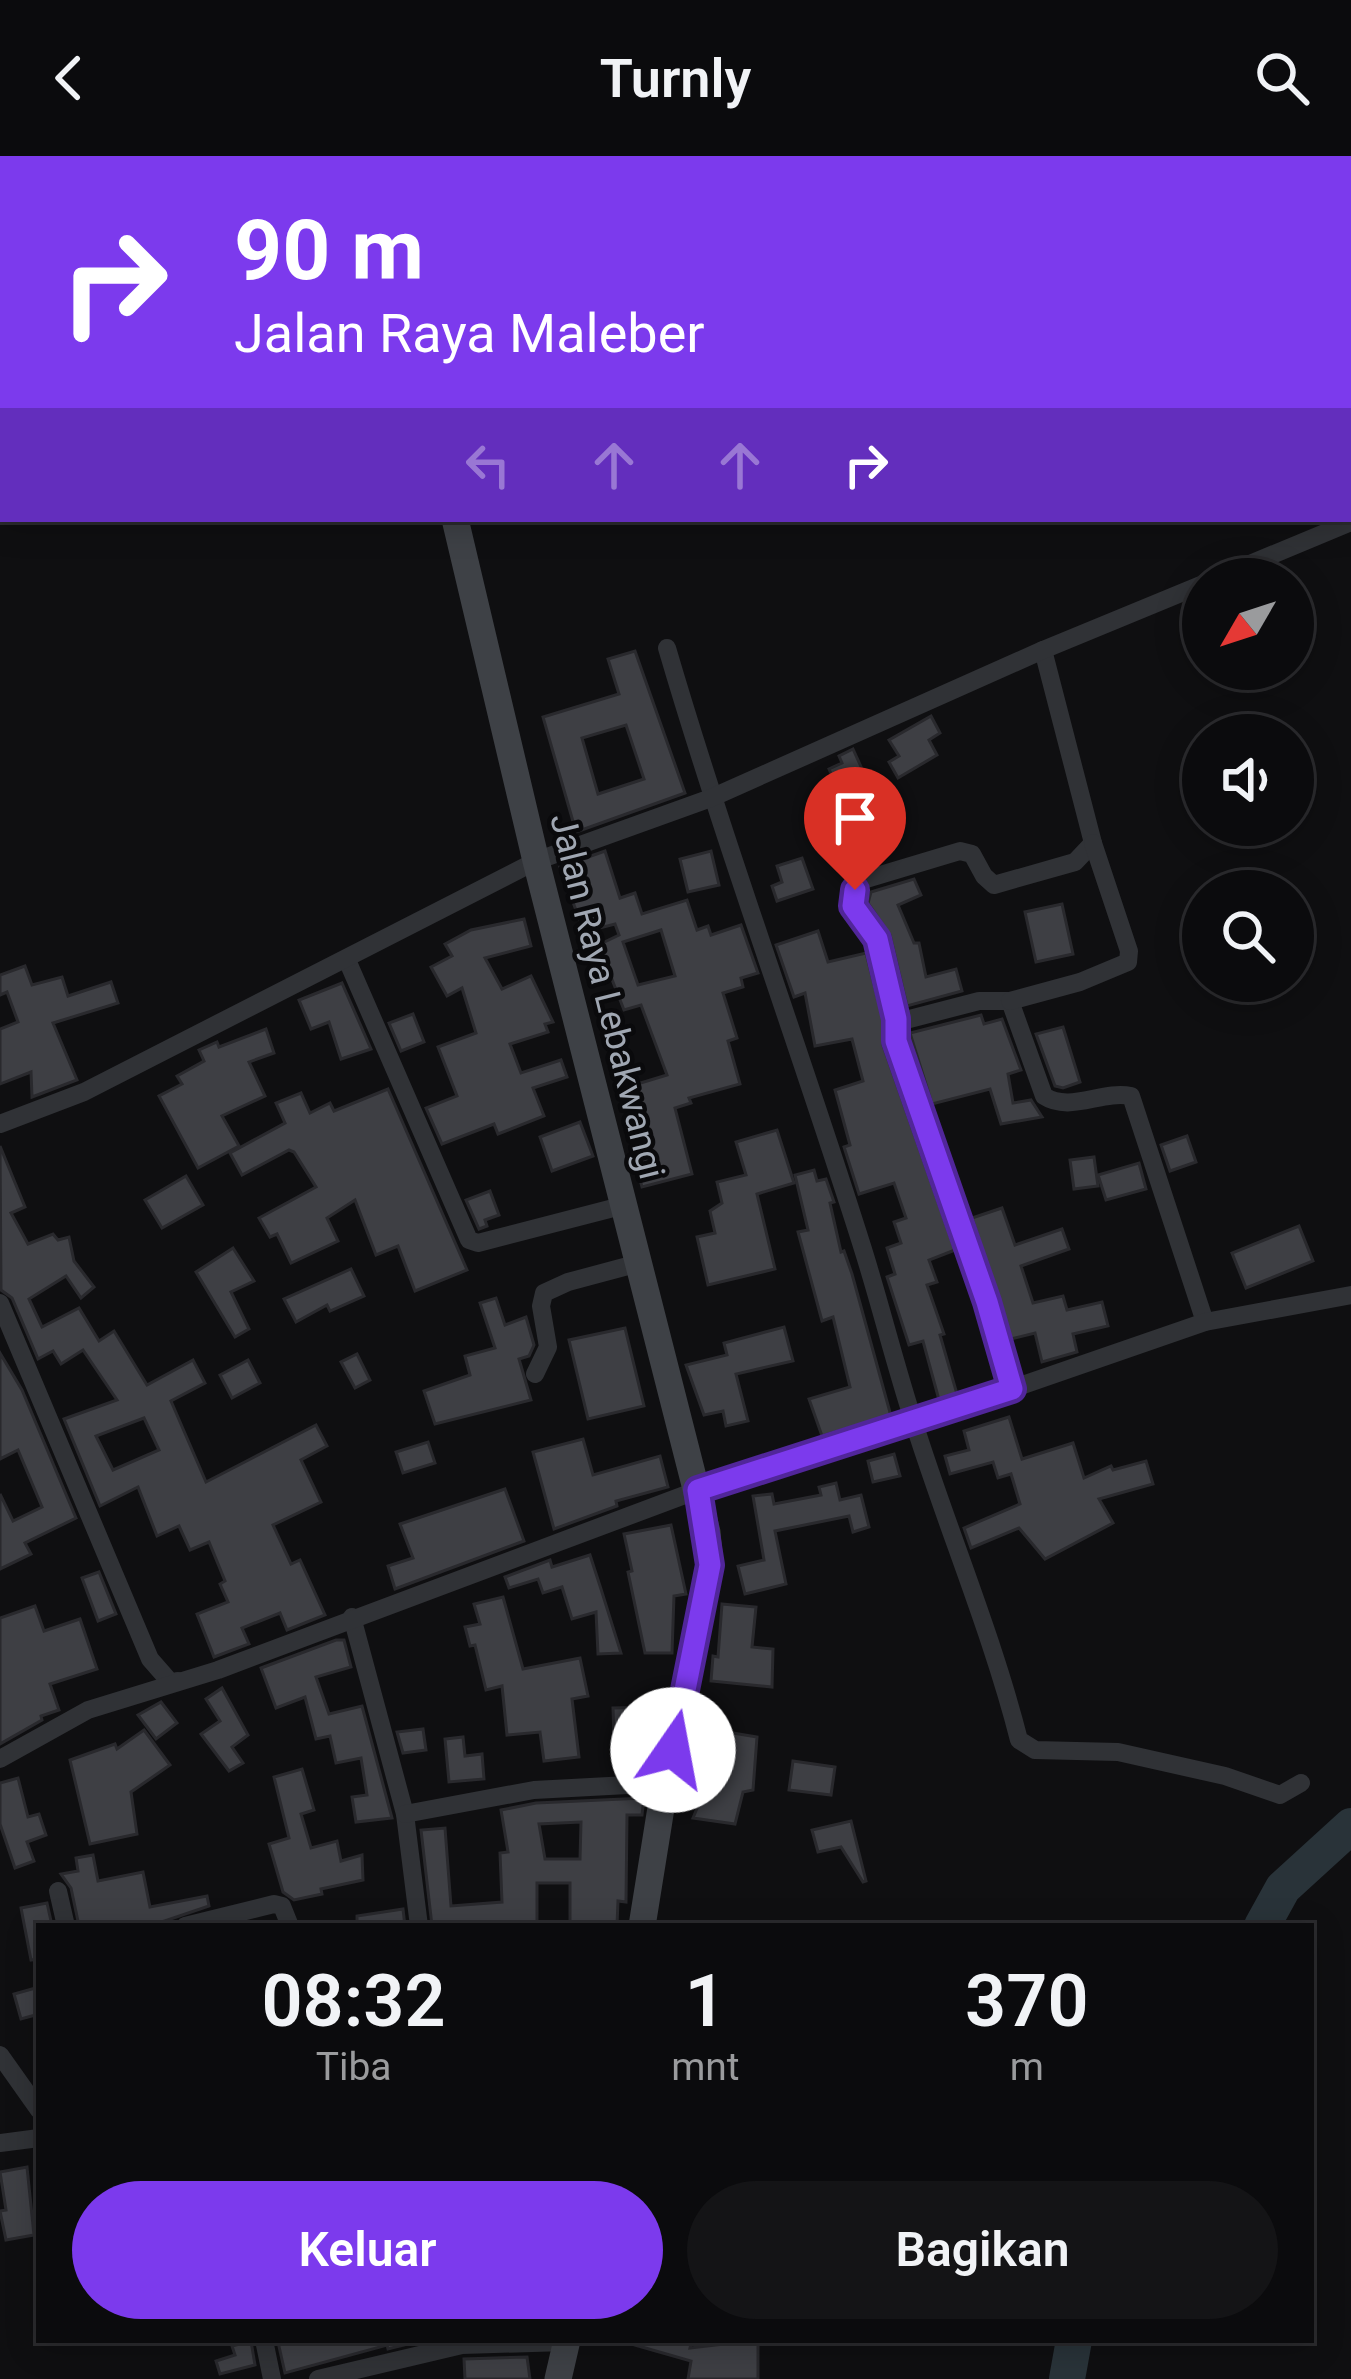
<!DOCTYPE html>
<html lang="id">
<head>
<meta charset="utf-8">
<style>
	:root { --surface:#0b0b0d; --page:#141416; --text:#f1f3f6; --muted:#9a9b9d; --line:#2b2b2e; --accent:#7c3aed }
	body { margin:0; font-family:Roboto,sans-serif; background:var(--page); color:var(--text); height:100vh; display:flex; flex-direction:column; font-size:45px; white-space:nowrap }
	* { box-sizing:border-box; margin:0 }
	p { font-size:39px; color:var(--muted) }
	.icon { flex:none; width:66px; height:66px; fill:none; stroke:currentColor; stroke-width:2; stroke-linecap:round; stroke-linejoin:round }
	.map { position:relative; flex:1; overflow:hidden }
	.details { position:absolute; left:36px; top:1767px; width:1278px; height:420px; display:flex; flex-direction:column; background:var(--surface); border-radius:0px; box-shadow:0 6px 30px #0003,0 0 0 3px var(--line) }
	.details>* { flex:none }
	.hud { position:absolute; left:0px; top:0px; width:1353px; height:366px; box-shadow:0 6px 30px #0003,0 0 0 3px var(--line); background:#7c3aed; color:#fff; overflow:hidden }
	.needle { width:78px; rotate:231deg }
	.controls { position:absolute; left:1182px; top:402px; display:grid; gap:24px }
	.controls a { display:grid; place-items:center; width:132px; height:132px; border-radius:50%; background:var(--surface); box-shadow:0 6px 30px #0003,0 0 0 3px var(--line); font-size:60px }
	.pin { position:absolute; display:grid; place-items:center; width:102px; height:102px; color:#fff; margin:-123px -51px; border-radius:50% 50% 50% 0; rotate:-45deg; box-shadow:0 0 12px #0007 }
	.pin .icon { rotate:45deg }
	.me { position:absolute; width:132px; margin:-66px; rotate:12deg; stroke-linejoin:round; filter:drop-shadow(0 0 9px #0008) }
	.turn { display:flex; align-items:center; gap:42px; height:252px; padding:0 36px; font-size:54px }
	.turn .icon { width:156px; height:156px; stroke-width:2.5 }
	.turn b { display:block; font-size:84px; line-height:102px }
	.lanes { display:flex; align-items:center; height:114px; padding:0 36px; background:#0003; justify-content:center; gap:60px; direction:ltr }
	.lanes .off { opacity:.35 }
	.eta { display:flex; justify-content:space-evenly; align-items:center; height:204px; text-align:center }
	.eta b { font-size:72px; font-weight:600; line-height:84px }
	.primary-button { display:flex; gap:24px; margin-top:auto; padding:24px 36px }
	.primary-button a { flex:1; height:138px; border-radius:72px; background:var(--accent); color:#fff; font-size:48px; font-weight:600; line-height:138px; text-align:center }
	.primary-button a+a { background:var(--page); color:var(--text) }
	header { display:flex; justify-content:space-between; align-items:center; height:156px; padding:0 36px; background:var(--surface); font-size:54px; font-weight:600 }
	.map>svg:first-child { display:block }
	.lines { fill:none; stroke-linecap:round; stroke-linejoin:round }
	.river { stroke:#293339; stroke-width:36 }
	.building { fill:#3e3f44; stroke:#29292d; stroke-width:3; fill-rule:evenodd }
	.minor { stroke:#303236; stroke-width:18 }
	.secondary { stroke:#3e4146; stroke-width:27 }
	.route-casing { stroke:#51269a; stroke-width:30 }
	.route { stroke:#7c3aed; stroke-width:21 }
	.labels { text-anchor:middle; stroke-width:9; stroke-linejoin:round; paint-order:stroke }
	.street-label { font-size:36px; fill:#a0a7b2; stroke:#0a0a0c }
</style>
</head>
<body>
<header><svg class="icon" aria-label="back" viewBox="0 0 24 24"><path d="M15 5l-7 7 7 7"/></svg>Turnly<svg class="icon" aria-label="search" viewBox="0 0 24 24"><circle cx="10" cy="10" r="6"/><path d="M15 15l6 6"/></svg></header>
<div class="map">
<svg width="1351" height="2223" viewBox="0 0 1351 2223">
	<rect width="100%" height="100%" fill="#0f0f11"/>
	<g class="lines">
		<g class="river">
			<path d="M1262,1770l21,-38 68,-62"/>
			<path d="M1067,2223l7,-39"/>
		</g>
	</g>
	<g class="building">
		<path d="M635,495l50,142 -109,39 -33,-115 76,-23 -11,-35zM626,569l18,54 -46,15 -16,-56z"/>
		<path d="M931,560l9,17 -11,7 8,15 -39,23 -9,-16 10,-6 -10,-16z"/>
		<path d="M853,593l14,31 -28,12 -10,-23 13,-6 -3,-7z"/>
		<path d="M605,695l15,47 15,-5 7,21 45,-14 10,30 11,-4 3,9 30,-10 17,48 -17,5 2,9 -20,6 14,45 -9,3 12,43 -51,14 2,5 -16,5 17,66 -50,13 -10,-36 11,-3 -19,-60 43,-13 -26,-70 -17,5 -13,-33 -10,4 -11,-32 29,-14 -4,-11 -31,8 -24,-65zM661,774l14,46 -37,9 -15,-43z"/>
		<path d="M711,695l8,34 -31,7 -8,-33z"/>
		<path d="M802,702l11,31 -36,12 -5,-15 10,-4 -5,-16z"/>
		<path d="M914,723l7,16 -23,10 16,38h5l7,34 30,-8 6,22 -55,15 -17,-71 -22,-32 3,-11z"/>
		<path d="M1062,748l11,50 -37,8 -11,-50z"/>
		<path d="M524,763l7,27 -46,12 17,31 29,-13 22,46 -8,2 3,8 -38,12 11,29 40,-13 6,17 -34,11 11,28 -46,18 -4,-10 -52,20 -16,-36 31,-12 -19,-49 38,-14 -14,-45 -15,8 -16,-29 21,-11 -7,-12 26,-14z"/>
		<path d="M818,775l10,31 38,-9 17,66v26l72,205 -26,10 8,22 -10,3 17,49 -4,1 17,59 -18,6 -16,-59 -14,4 -22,-68 8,-3 -8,-26 14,-5 -7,-21 12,-4 -12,-35 -35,11 -15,-47 6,-2 -15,-55 28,-9 -11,-42 -37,7 -10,-53 -11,4 -18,-52z"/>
		<path d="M25,810l7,19 30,-8 6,19 43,-14 7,21 -65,20 24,57 -45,17 -1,-25 -31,12v-55l18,-7 -11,-30 -7,3v-20z"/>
		<path d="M342,827l29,66 -30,10 -12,-37 -18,7 -12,-29z"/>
		<path d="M413,858l11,28 -23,9 -12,-28z"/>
		<path d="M981,859l3,9 18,-5 19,51 -13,4 5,29 18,-3 11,17 -41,7 -11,-35 -58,15 -22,-71z"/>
		<path d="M1063,871l17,55 -17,6 -8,-2 -19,-52z"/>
		<path d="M266,873l8,24 -25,9 16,34 -43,20 17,30 -41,22 -39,-72 23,-12 -5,-8 27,-15 -5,-11 18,-8 2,5z"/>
		<path d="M388,933l79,181 -52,21 -17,-45 -22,9 -21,-55 -28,18 11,23 -47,22 -14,-29 -7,3 -11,-19 57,-31 -22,-35 -5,-2 -47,25 -12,-22 55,-30 -9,-20 25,-10 9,20 20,-10 4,8z"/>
		<path d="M580,966l13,34 -41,15 -12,-34z"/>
		<path d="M777,974l17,53 -37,11 18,75 -67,16 -11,-48 18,-4 -5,-22 12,-8 -5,-21 29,-7 -10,-33z"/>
		<path d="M1187,980l9,26 -26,9 -9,-26z"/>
		<path d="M0,990l25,61 -14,6 17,31 25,-10 5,6 11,-3 5,24 20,26 -13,11 -15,-22 -37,23 13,28 37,-19 20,33 15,-10 33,54 46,-25 12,23 -34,18 35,81 110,-57 11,21 -26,14 20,42 -48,23 18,39 9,-4 25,55 -38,15 -7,-17 -38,15 7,16 -35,13 -17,-43 31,-12 -8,-18 5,-3 -16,-39 -19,8 -11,-24 -22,10 -19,-49 -38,19 -36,-87 53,-19 -34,-50 -22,14 -8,-13 -15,8 -26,-61 -11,-8zM144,1262l15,32 -46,20 -17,-34z"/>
		<path d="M1094,1001l4,29 -24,3 -4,-29z"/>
		<path d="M1139,1007l7,26 -40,11 -8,-25z"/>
		<path d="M814,1014l3,11 9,-2 8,23 -4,1 11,49 3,-1 8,23 39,142 -69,20 -13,-37 41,-12 -17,-70 -11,4 -24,-89 10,-2 -13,-55z"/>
		<path d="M186,1020l17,29 -41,23 -17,-28z"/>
		<path d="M490,1035l9,24 -14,5 2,6 -8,3 -13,-29z"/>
		<path d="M1002,1052l13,37 47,-16 7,20 -48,17 12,37 30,-7 4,14 35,-8 6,24 -35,8 4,18 -35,10 -7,-29 -24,6 -39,-121z"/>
		<path d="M1299,1070l14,35 -67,27 -14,-35z"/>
		<path d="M233,1092l21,33 -23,11 18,37 -14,8 -39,-65z"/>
		<path d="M351,1113l13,27 -34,15 -3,-6 -31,17 -12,-23z"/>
		<path d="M496,1142l9,27 21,-8 8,28 -5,11 -10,3 12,41 -96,24 -11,-33 46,-16 -5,-19 30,-8 -15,-45z"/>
		<path d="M784,1171l9,34 -57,13 12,47 -22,5 -3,-15 -19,4 -18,-50 41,-10 -3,-12z"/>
		<path d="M625,1172l19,78 -56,13 -19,-79z"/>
		<path d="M0,1197l22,37 54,128 -51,25 6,11 -31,15v-75l13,27 29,-14 -24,-57 -18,9z"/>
		<path d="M357,1198l13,26 -15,8 -14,-26z"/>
		<path d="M248,1204l12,23 -28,15 -12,-23z"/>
		<path d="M1009,1261l13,42 51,-16 11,35 27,-12 2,4 33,-9 7,23 -54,15 14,24 -68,36 -26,-31 -48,20 -7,-20 56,-24 -9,-30 -13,4 -5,-16 -43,12 -5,-18 24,-6 -5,-19z"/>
		<path d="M583,1283l10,36 67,-19 8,31 -52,14 1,5 -63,23 -21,-77z"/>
		<path d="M428,1286l7,21 -32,10 -7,-21z"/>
		<path d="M894,1298l6,22 -27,6 -5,-21z"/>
		<path d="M836,1327l4,17 21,-5 8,32 -16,5 -4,-16 -74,15 11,53 -41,10 -7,-28 26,-6 -11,-64 19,-2 2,10 47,-9 -2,-8z"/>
		<path d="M505,1333l19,52 -129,48 -7,-23 25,-8 -13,-34z"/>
		<path d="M671,1369l15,69 -12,2 -2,57h-27l-17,-81 4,-1 -8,-37z"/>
		<path d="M590,1399l11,34 20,64 -23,1 -2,-42 -24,7 -10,-32 -19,6 -5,-14 -29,9 -4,-11 45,-17 2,7z"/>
		<path d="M99,1416l17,42 -18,7 -16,-43z"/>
		<path d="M503,1441l20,72 57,-11 8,38 -16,3 7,58 -35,4 -4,-29 -33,3 -5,-49 -16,4 -11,-45 -5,1 -5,-19 15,-3 -6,-20z"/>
		<path d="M722,1448l34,3 -4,40 21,2 -1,38 -61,-6 2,-25 5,1z"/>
		<path d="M35,1450l9,25 36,-12 17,50 -47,15 9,26 -18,6 1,4 -42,24v-126z"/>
		<path d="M336,1484h8l7,27 -35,10 13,37 33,-8 30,112 -36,4 -4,-25 15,-2 -6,-37 -25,5 -6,-27 -14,3 -11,-42 -29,11 -15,-40z"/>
		<path d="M222,1532l26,47 -16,12 11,16 -14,8 -28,-37 19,-13 -14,-22z"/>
		<path d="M161,1546l16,21 -21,16 -18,-24z"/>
		<path d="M650,1551l1,31 -37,1 -1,-31z"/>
		<path d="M703,1572l54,9 -4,53 -10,2 -8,32 -42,-6 14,-34 -8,-9z"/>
		<path d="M423,1573l3,21 -23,3 -6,-21z"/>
		<path d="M144,1574l26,35 -39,27 6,42 -47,10 -20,-84 45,-16 2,5z"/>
		<path d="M463,1581l2,19 17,-2 2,25 -35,3 -4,-43z"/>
		<path d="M793,1605l42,6 -4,28 -42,-5z"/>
		<path d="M302,1613l12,41 -13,4 10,34 26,-7 4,20 21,-6 1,25 -42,9 1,5 -28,6 -11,-8 -14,-48 20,-6 -15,-61z"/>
		<path d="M18,1622l10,39 11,-3 7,21 -19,7 7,19 -19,7 -15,-44v-41z"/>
		<path d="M644,1642l-2,17h-15l-1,87 -8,-1 -1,25h-47v-43h-33v43h-105l-11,-96 24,-2 6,78 51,-4 -2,-49 8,-1 -7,-42 35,-7zM581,1666l-1,37h-35l-6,-35z"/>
		<path d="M851,1665l15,60 -3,1 -22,-35 -23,5 -6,-22z"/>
		<path d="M93,1699l5,26 45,-9 7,35 57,-11 2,10 -59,20h-71l-8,-38 -10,-14 17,-3 -2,-13z"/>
		<path d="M47,1747l4,18 -11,2 -1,36 -8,1 -10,-52z"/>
		<path d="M403,1753l2,17h-48v-10z"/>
		<path d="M39,1831v27l-18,5 -7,-25z"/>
		<path d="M27,2011l7,68 -28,5 -6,-29 6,-1 -6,-38z"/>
		<path d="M285,2184h130l1,2 -28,7 -1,-4 -102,28 -7,-31z"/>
		<path d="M635,2184h57l-2,8 68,-8v39h-70l3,-18 -56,-16z"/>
		<path d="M251,2185l4,24 -35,9 -4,-13 19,-6 -3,-9z"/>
		<path d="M527,2201l3,22h-65l-1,-20z"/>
	</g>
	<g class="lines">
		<g class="minor">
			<path d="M0,243l3,-2"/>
			<path d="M1214,423l137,-57"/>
			<path d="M667,492c59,201 132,398 195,598 19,60 34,123 54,183 33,104 76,205 103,311l16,10 83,2 107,24 55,19 21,-12"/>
			<path d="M1043,494l50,193 -18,19 -81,23 -10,-9 -12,-22 -12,-3 -100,30 -7,25 24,33 11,55 10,28 81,-21h31l34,95c26,17 58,-6 87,0l74,226"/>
			<path d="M347,804l122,280 9,3 147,-38"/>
			<path d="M1010,845l70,-19 48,-20 1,-11 -36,-108"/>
			<path d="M896,863v22l91,261 24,87"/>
			<path d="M0,968l84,-32 452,-231 175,-63 332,-148 160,-66"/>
			<path d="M0,1147l150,356 21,24 7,-2"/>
			<path d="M535,1218l13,-27 -7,-41 3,-13 24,-11 71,-19"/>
			<path d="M352,1461l53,197 14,112"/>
			<path d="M0,1603l88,-49 130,-40 480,-180 215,-67 292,-101 146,-27"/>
			<path d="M405,1658l129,-24 131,-7"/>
			<path d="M58,1735l8,35"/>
			<path d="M185,1770l89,-22 8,2 8,20"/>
			<path d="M0,1899l39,55"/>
			<path d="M0,1987l39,-5"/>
			<path d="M264,2184l8,39"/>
			<path d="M318,2223l144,-34 104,-3"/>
		</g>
		<g class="secondary">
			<path d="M380,0v3"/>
			<path d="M455,363l81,342 171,671 3,33 -45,218 -23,143"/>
			<path d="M558,2223l9,-39"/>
		</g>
	</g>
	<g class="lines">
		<g class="route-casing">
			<path id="route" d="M673,1594l37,-185 -12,-75 314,-101 -25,-87 -91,-261v-22l-19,-80 -24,-33 2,-16"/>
		</g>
		<use href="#route" class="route"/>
	</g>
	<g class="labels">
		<g class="street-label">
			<text transform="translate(608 840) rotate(76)" y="13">Jalan Raya Lebakwangi</text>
		</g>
	</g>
</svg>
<div class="controls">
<a><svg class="needle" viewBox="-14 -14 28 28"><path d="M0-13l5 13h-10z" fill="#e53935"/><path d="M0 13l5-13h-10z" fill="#9a9b9d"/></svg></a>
<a><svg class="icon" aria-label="sound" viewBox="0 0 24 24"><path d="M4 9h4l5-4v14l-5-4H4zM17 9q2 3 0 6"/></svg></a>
<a><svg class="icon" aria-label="search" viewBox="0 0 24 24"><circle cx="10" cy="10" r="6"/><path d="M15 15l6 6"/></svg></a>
</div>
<div class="pin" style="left:855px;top:734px;background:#d93025"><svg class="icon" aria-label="arrive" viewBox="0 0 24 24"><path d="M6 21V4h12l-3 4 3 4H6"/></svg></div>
<svg class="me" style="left:673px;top:1594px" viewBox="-20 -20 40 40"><circle r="19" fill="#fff"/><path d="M0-13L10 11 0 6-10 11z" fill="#7c3aed"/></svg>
<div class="hud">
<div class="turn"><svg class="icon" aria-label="right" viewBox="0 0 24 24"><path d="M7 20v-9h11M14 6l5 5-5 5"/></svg><div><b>90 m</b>Jalan Raya Maleber</div></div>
<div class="lanes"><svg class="icon off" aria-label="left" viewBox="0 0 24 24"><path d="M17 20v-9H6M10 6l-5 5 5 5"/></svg><svg class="icon off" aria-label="ahead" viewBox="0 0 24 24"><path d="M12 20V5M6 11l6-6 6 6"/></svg><svg class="icon off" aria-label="ahead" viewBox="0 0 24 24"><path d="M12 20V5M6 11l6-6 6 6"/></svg><svg class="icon" aria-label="right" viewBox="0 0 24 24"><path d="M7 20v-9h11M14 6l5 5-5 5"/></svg></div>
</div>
<section class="details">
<div class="eta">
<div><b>08:32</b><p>Tiba</p></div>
<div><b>1</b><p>mnt</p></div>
<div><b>370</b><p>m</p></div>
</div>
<div class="primary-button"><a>Keluar</a><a>Bagikan</a></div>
</section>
</div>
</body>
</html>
